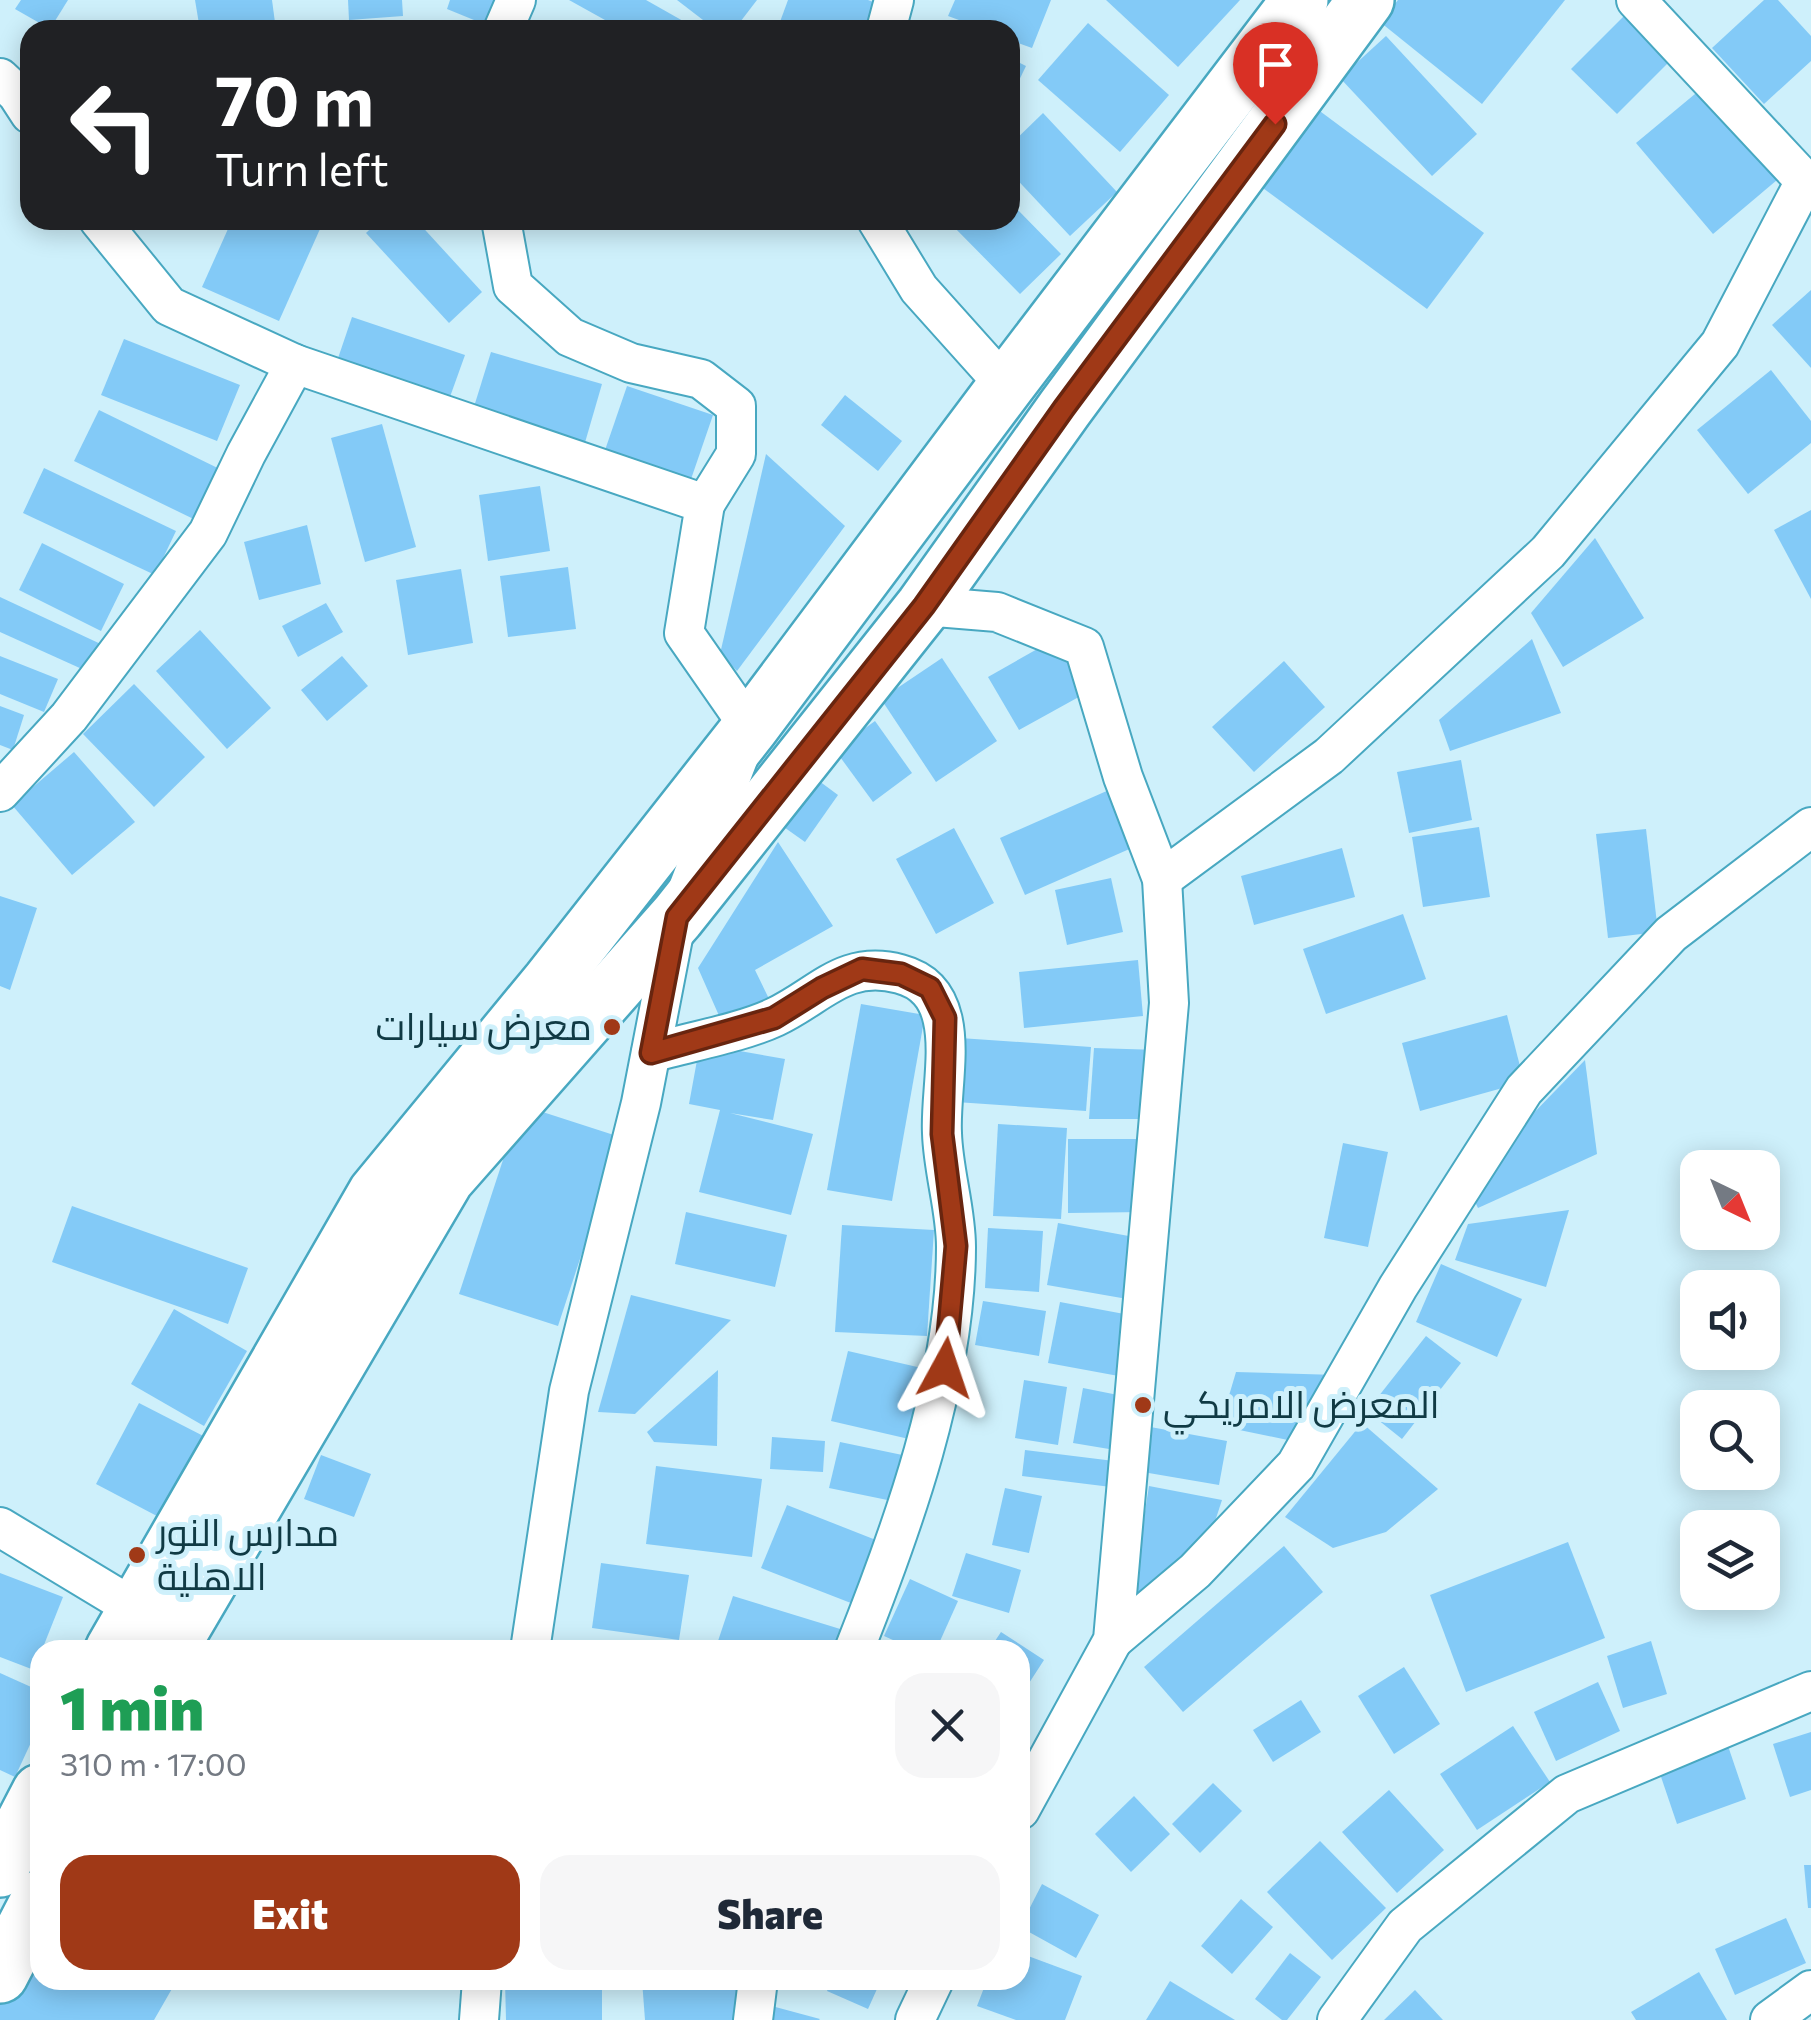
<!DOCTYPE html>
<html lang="en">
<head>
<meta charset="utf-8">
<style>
	:root { --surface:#fff; --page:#f6f6f7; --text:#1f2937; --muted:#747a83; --accent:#a03917 }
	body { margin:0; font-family:Commissioner,Cairo,sans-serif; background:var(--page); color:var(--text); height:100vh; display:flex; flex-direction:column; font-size:38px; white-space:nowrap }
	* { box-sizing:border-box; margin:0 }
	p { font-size:32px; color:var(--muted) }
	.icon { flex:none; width:55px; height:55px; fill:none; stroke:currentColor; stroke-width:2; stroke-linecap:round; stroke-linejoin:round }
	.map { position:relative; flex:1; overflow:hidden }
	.panel { position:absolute; left:30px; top:1640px; width:1000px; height:350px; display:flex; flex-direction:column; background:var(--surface); border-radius:30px; box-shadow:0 5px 25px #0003 }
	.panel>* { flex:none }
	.guide { position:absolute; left:20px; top:20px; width:1000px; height:210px; border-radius:30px; box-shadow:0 5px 25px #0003; background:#202124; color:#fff; overflow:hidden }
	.needle { width:65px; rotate:137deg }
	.controls { position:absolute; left:1680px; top:1150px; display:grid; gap:20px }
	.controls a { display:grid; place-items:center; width:100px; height:100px; border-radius:20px; background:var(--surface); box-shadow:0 5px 25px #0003; font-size:50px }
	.pin { position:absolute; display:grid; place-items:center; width:85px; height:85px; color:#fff; margin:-102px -42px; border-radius:50% 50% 50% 0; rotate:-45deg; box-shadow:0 0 10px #0007 }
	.pin .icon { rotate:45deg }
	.me { position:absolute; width:110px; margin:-55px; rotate:5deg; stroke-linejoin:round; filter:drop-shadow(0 0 8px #0008) }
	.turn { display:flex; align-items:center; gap:35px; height:210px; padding:0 30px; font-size:45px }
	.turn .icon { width:130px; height:130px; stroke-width:2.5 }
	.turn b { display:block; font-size:70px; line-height:85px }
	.round { display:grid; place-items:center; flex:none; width:105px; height:105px; border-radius:30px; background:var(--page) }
	.head { display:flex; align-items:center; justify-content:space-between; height:170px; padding:0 30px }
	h1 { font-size:60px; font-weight:800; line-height:75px; color:#1e9e55 }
	.action { display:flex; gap:20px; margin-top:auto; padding:20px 30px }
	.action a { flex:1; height:115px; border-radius:30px; background:var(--accent); color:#fff; font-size:40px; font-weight:800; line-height:115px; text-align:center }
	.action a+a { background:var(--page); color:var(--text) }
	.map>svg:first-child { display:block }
	.building { fill:#83caf7 }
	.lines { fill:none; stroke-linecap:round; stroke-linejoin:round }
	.street-casing { stroke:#48a8c1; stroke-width:42 }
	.secondary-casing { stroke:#48a8c1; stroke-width:60 }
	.street { stroke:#fff; stroke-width:38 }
	.secondary { stroke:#fff; stroke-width:55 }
	.route-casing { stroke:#68250f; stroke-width:25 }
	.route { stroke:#a03917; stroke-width:18 }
	.poi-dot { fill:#a03917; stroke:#cef0fb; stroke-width:4 }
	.labels { text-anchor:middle; stroke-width:10; stroke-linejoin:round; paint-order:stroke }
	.poi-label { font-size:38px; fill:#103a44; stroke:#cef0fb; text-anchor:start }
</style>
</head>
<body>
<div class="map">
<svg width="1811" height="2020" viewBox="0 0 1811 2020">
	<rect width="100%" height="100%" fill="#cef0fb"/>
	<g class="building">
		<path d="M21,0h47l-18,29 -35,-20z"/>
		<path d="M195,0h77l4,30h-76z"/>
		<path d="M348,0h54l1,16 -54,4z"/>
		<path d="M450,0h58l-12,29 -49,-20z"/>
		<path d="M569,0h77l53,30h-76z"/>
		<path d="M677,0h80l-23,30h-18z"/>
		<path d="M788,0h80l18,7 -8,23h-101z"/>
		<path d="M955,0h96l-19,48 -22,-8v-10h-24l-38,-14z"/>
		<path d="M1106,0h134l-62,67z"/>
		<path d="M1398,0h167l-83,104 -102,-82z"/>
		<path d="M1764,0h14l33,36v25l-47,43 -52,-56z"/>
		<path d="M1628,12l46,45 -57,57 -46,-45z"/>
		<path d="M1088,23l81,72 -49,57 -82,-72z"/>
		<path d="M1386,36l91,98 -45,42 -92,-98z"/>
		<path d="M1010,58l16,8 -16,33z"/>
		<path d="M1701,89l76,91 -64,54 -77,-91z"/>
		<path d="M1309,103l175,130 -57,76 -175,-129z"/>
		<path d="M1043,113l74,79 -47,44 -60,-64v-27z"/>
		<path d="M1010,202l51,52 -41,40 -70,-71 4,-3h56z"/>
		<path d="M232,220h92l-45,101 -77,-34z"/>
		<path d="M380,220h36l66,72 -33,31 -83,-90z"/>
		<path d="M1811,290v78l-39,-43z"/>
		<path d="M352,317l113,38 -19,53 -112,-38z"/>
		<path d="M124,339l116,46 -23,56 -116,-46z"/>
		<path d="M491,352l111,32 -18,62 -112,-33z"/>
		<path d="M1771,370l40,51v22l-63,51 -51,-64z"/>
		<path d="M627,386l86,29 -24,70 -86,-29z"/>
		<path d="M845,395l57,46 -24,30 -57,-46z"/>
		<path d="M99,410l133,65 -24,51 -134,-65z"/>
		<path d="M382,424l34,123 -51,15 -34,-124z"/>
		<path d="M766,454l79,72 -108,145 -17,-17z"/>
		<path d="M44,468l132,63 -21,44 -132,-62z"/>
		<path d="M540,486l10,65 -62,10 -9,-66z"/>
		<path d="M1811,510v89l-37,-69z"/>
		<path d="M307,525l14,59 -62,16 -15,-58z"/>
		<path d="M1595,538l49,80 -81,49 -32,-54z"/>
		<path d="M42,543l82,41 -23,47 -82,-41z"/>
		<path d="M568,567l8,62 -68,8 -8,-61z"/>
		<path d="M461,569l12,74 -65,12 -12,-75z"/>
		<path d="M0,597l105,49 -12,28 -93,-42z"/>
		<path d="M326,603l17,29 -45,25 -16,-31z"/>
		<path d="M200,630l71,78 -44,41 -71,-78z"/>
		<path d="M1055,639l31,54 -67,37 -31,-53z"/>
		<path d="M1532,639l29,74 -111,38 -11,-31z"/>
		<path d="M0,656l58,23 -14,33 -44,-18z"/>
		<path d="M342,656l26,30 -41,35 -26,-31z"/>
		<path d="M942,658l55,83 -61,41 -55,-83z"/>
		<path d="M1284,661l41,46 -71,65 -42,-45z"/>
		<path d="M134,684l71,73 -51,50 -71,-73z"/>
		<path d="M0,706l24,9 -11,35 -13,-5z"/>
		<path d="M875,721l37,52 -39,29 -38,-52z"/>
		<path d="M74,752l61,70 -63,53 -60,-70z"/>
		<path d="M1461,760l11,60 -63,13 -12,-61z"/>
		<path d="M815,778l23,17 -33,47 -24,-17z"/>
		<path d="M1118,786l25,57 -118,52 -25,-57z"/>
		<path d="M1479,827l11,70 -67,10 -11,-70z"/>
		<path d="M954,828l40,75 -58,31 -40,-75z"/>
		<path d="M1646,829l12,103 -50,6 -12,-104z"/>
		<path d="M778,842l55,84 -78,44 17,35 -48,22 -26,-59z"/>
		<path d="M1342,848l13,49 -101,28 -13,-49z"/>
		<path d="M1111,878l12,54 -56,13 -12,-55z"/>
		<path d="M0,896l37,12 -27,82 -10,-4z"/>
		<path d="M1403,914l23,65 -100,35 -23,-65z"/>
		<path d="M1138,960l5,56 -119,12 -5,-56z"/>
		<path d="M861,1004l64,11 -33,186 -65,-11z"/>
		<path d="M1507,1015l17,67 -104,29 -18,-68z"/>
		<path d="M960,1038l131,9 -5,64 -130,-9z"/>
		<path d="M700,1044l85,15 -12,61 -43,-7 83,21 -22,81 -92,-23 21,-82 -31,-6z"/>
		<path d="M1094,1048l65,2 -3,69h-67z"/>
		<path d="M1585,1060l12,94 -119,54 -12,-25z"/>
		<path d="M521,1105l99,32 -62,189 -99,-32z"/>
		<path d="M998,1124l69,4 -6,91 -68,-3z"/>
		<path d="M1068,1139h78l-1,73 -77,1z"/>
		<path d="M1343,1143l45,9 -20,95 -44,-9z"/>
		<path d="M72,1206l176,62 -20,56 -176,-62z"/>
		<path d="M1569,1210l-23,77 -91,-27 13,-36z"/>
		<path d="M686,1212l101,23 -12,52 -100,-23z"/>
		<path d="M1058,1223l87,16 -12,61 -86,-15z"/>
		<path d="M842,1225l92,5 -7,106 -92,-4z"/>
		<path d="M988,1228l55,3 -4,61 -54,-4z"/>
		<path d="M1441,1264l81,35 -25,58 -81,-35z"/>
		<path d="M631,1295l100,25 -96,94 -37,-2z"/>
		<path d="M983,1301l63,10 -7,45 -64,-11z"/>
		<path d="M1060,1302l75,14 -11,61 -76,-14z"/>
		<path d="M174,1309l73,42 -43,75 -73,-42z"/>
		<path d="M1426,1336l35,27 -59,76 -35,-28z"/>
		<path d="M848,1351l91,21 -17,70 -91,-21z"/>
		<path d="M718,1370l-1,76 -63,-4 -7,-10z"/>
		<path d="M1236,1372l101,3 -35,68 -82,-17z"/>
		<path d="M1024,1380l43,7 -9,58 -43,-7z"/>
		<path d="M1083,1388l35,7 -9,54 -36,-6z"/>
		<path d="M139,1403l78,40 -43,82 -78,-41z"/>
		<path d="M1362,1423l76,66 -52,43 -53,16 -48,-31z"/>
		<path d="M1145,1426l82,15 -8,44 -82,-14z"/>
		<path d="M772,1437l53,4 -2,31 -53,-3z"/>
		<path d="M840,1442l72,15 -10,46 -73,-15z"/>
		<path d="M1025,1450l89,11 -3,26 -89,-11z"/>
		<path d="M321,1455l50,19 -17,43 -50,-18z"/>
		<path d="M656,1466l106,13 -10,78 -106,-13z"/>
		<path d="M1149,1486l73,14 -19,58 -72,43z"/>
		<path d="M1005,1488l37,8 -13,57 -37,-8z"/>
		<path d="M787,1505l94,37 -25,63 -95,-37z"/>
		<path d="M1568,1542l37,96 -139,54 -36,-97z"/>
		<path d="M1284,1546l39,46 -140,120 -39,-45z"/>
		<path d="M966,1553l55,17 -12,43 -57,-17z"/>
		<path d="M601,1563l88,12 -10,65 -87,-12z"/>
		<path d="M0,1573l63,24 -29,73 -34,-13z"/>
		<path d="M910,1579l48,22 -22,49h-21l-31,-14z"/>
		<path d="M733,1596l117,36 -6,18h-129z"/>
		<path d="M1001,1632l43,28 -24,37v-47h-31z"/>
		<path d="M1651,1641l16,53 -44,14 -16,-52z"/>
		<path d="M1404,1667l36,57 -46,30 -36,-58z"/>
		<path d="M0,1673l40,18v32l-25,54 -15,-7z"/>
		<path d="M1598,1682l22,49 -64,30 -22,-49z"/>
		<path d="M1301,1700l20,32 -48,30 -20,-32z"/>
		<path d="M1513,1726l37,56 -73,48 -37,-56z"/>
		<path d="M1811,1732v58l-21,7 -17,-53z"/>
		<path d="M1726,1740l20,59 -69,25 -20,-59z"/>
		<path d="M1213,1783l29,28 -42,42 -28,-29z"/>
		<path d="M1389,1790l55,60 -47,43 -55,-61z"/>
		<path d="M1134,1796l36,38 -39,38 -36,-38z"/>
		<path d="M1320,1841l66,67 -54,52 -65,-68z"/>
		<path d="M1804,1865h7v43h-3z"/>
		<path d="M1042,1884l57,31 -23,43 -56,-31z"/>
		<path d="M1241,1899l32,28 -41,47 -31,-28z"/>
		<path d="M1786,1918l20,45 -71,32 -20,-46z"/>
		<path d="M40,1921v59h137l-23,40h-154v-29z"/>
		<path d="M1020,1953l62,23 -17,44h-49l-39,-14 10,-26h33z"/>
		<path d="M1290,1953l31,24 -34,43h-5l-27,-21z"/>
		<path d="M1699,1972l28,48h-91l-5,-8z"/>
		<path d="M505,1980h97v40h-96z"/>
		<path d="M642,1980h95l3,40h-95z"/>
		<path d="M832,1980h49l-13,29 -41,-18z"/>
		<path d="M1170,1981l65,39h-89z"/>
		<path d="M1415,1990l28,30h-59z"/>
		<path d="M768,2005l52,14 -1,1h-55z"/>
	</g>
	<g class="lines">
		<g class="street-casing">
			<g id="street">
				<path d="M1636,0l169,181h6"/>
				<path d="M503,30l13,-30"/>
				<path d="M886,30l8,-30"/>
				<path d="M0,78l17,16 13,20"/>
				<path d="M99,220l70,86 126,58 410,140 -21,129 66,95 -73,189 -36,186 -72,288 -39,259"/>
				<path d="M501,220l12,66 57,51 61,26 70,16 35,27v48l-31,50"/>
				<path d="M877,220l42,69 87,97"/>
				<path d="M924,606l73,6 87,35 39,130 39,102 7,124 -56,637 -93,170"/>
				<path d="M0,792l69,-75 139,-184 38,-79 49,-90"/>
				<path d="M1162,879l167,-123 219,-204 172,-208 85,-163"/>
				<path d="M651,1053c37,-11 90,-20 124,-36 45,-21 69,-58 125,-43 68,18 39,106 42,159 1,38 14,76 14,114 0,133 -53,280 -102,403"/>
				<path d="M0,1527l154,93"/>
				<path d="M1113,1640l82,-69 101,-106 102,-178 126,-197 147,-156 140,-107"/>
				<path d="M479,2020l3,-40"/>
				<path d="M753,2020l5,-40"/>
				<path d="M915,2020l19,-40"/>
				<path d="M1337,2020l68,-94 162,-132 244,-103"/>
				<path d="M1770,2020l41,-30"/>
			</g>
		</g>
		<g class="secondary-casing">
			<g id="secondary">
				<path d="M113,1650l263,-457 174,-211 200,-254 256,-342 294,-386"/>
				<path d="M169,1650l277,-471 231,-262 247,-311 141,-198 301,-408"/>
				<path d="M0,1869l40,-77"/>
				<path d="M0,1975l40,-77"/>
			</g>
		</g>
		<use href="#street" class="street"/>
		<use href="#secondary" class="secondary"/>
	</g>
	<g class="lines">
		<g class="route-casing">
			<path id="route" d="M945,1368l11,-122 -14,-112 3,-116 -15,-30 -29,-14 -39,-5 -40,19 -48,30 -123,35 26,-136 247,-311 140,-198 211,-284"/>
		</g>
		<use href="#route" class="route"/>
	</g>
	<g class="poi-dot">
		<circle cx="612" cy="1027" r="10"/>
		<circle cx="1143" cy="1405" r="10"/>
		<circle cx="137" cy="1555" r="10"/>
	</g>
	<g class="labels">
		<g class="poi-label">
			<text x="592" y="1040" text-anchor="end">معرض سيارات</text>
			<text x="1163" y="1418">المعرض الامريكي</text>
			<text x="157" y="1546">مدارس النور<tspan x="157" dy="44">الاهلية</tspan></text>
		</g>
	</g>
</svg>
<div class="controls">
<a><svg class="needle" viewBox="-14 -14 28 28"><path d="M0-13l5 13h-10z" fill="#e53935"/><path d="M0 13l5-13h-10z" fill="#747a83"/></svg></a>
<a><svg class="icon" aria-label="sound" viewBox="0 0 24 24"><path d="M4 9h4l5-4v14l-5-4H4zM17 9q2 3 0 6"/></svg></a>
<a><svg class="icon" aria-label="search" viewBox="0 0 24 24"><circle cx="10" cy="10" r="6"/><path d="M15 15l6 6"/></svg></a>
<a><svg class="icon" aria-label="layers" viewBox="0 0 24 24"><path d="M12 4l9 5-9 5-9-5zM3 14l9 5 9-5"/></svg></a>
</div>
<div class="pin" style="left:1275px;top:124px;background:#d93025"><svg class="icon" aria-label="arrive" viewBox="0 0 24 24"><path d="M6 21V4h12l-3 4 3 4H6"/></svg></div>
<svg class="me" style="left:945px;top:1368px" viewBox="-20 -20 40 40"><path d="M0-17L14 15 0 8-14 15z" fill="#a03917" stroke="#fff" stroke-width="4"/></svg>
<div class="guide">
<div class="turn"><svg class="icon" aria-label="left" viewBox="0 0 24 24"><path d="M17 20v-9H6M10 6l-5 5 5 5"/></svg><div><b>70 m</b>Turn left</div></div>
</div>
<section class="panel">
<div class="head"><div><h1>1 min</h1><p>310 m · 17:00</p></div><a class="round"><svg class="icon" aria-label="close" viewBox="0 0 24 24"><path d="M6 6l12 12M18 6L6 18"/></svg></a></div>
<div class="action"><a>Exit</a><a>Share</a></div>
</section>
</div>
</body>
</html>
